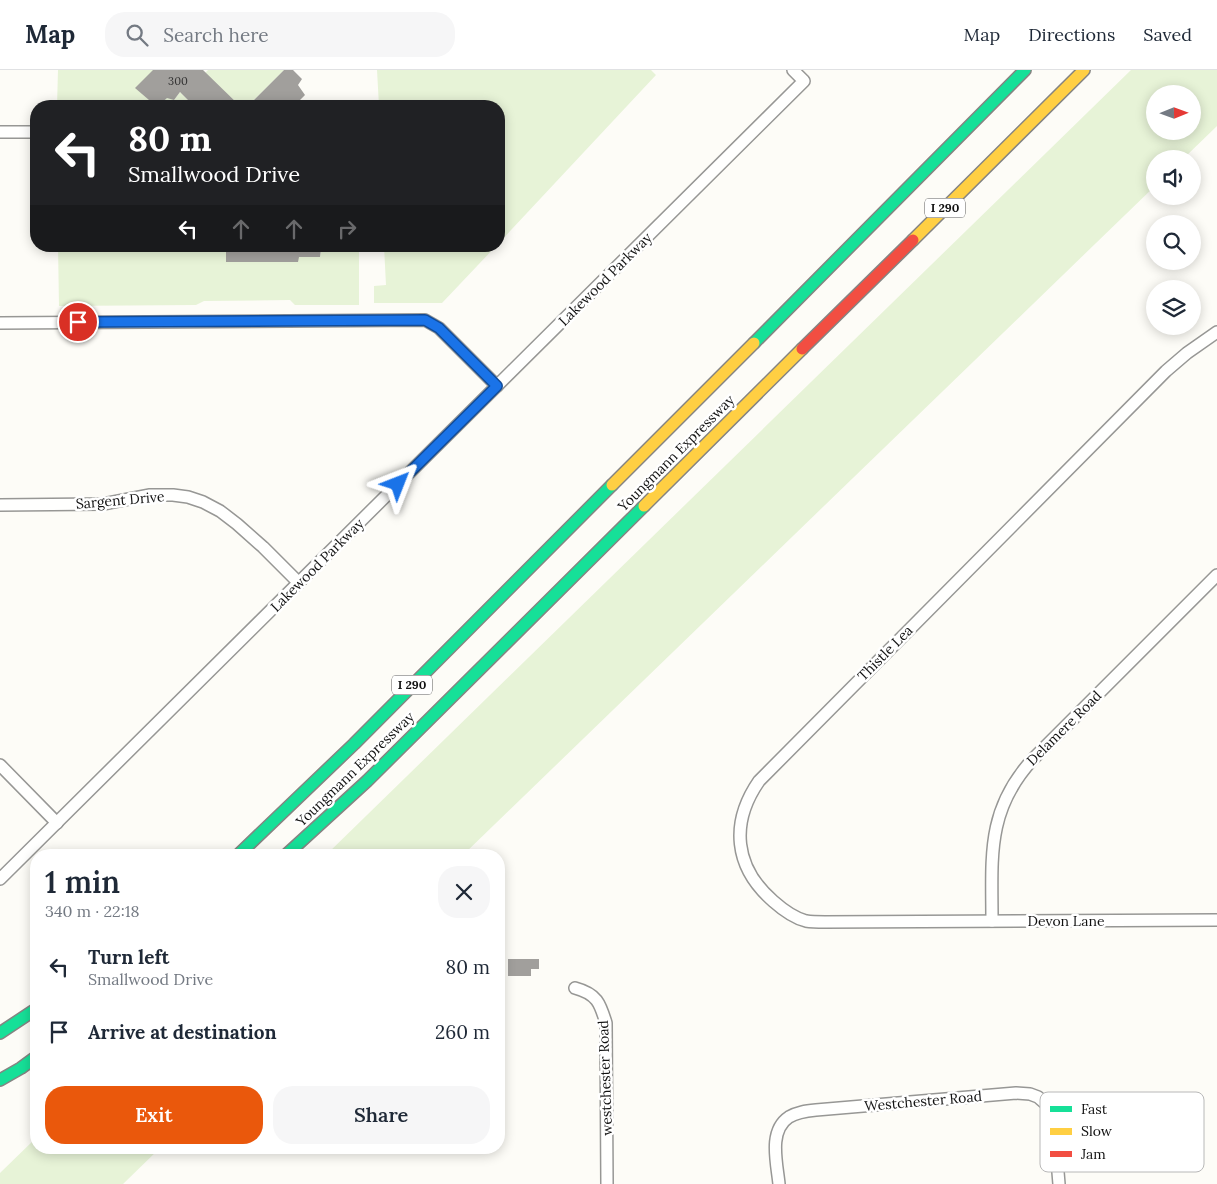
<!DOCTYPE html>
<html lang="en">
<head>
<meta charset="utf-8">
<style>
	:root { --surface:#fff; --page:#f6f6f7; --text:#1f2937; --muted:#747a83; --line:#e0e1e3; --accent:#ea580c }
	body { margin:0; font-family:Lora,serif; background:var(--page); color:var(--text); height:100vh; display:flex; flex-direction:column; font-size:19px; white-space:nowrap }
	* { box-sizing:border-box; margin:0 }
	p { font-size:16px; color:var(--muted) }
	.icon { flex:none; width:28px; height:28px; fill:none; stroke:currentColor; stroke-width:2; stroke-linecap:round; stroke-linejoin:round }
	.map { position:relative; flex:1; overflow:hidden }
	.drawer { position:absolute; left:30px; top:779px; width:475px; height:305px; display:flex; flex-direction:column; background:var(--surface); border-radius:20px; box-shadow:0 2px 12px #0003 }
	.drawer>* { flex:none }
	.guide { position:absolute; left:30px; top:30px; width:475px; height:152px; border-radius:20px; box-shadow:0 2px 12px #0003; background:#202124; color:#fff; overflow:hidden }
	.needle { width:32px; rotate:89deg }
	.fabs { position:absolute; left:1146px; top:15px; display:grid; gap:10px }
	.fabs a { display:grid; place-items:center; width:55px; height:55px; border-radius:50%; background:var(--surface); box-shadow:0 2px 12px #0003; font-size:25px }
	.pin { position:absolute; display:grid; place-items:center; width:42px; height:42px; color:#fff; margin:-21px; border:2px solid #fff; border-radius:50%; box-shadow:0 1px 5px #0007 }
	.me { position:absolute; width:55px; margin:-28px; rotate:45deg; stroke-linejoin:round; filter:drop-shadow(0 0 4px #0008) }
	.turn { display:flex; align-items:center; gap:18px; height:105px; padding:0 15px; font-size:22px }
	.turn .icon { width:65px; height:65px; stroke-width:2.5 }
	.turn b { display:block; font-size:35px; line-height:42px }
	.lanes { display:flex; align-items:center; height:48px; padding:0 15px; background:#0003; justify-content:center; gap:25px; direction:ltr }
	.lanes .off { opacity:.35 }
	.round { display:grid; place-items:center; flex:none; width:52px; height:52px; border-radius:20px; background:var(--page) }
	.overview { display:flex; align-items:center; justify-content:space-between; height:85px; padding:0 15px }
	h1 { font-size:30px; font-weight:600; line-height:38px }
	.action { display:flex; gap:10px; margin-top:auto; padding:10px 15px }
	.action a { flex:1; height:58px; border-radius:20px; background:var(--accent); color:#fff; font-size:20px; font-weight:600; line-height:58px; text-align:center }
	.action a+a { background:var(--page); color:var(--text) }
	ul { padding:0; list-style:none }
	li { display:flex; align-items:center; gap:15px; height:65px; padding:0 15px }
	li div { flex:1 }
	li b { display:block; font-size:19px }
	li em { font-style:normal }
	header { display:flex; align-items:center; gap:30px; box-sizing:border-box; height:70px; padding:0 25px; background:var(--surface); border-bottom:1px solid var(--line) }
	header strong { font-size:24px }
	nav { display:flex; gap:28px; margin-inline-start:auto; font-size:18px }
	.search { width:350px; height:45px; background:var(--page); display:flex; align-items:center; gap:12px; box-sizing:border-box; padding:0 18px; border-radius:20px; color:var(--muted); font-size:19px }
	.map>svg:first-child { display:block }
	.green { fill:#e7f3d7; fill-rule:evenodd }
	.building { fill:#a19f9c }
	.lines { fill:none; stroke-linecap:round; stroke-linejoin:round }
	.street-casing { stroke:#979795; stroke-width:14 }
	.fast-casing { stroke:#858482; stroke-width:14 }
	.slow-casing { stroke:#858482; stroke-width:14 }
	.jam-casing { stroke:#858482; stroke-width:14 }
	.street { stroke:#fffffe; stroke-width:11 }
	.fast { stroke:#16e098; stroke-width:11 }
	.slow { stroke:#ffcf43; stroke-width:11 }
	.jam { stroke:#f24e42; stroke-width:11 }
	.route-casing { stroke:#114b97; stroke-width:12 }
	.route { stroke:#1a73e8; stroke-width:9 }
	.labels { text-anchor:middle; stroke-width:5; stroke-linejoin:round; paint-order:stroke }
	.number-label { font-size:11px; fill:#353434 }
	.shield { fill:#fff; stroke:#585858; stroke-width:1 }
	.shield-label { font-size:12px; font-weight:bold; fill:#111 }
	.street-label { font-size:14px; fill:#111; stroke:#fff }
	.key { fill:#fff; stroke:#b8b8b8; stroke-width:1 }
	.key-label { font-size:14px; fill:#111 }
</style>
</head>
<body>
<header>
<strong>Map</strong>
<div class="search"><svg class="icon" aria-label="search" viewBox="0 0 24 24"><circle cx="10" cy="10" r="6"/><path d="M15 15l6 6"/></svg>Search here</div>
<nav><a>Map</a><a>Directions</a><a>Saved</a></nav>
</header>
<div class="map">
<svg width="1217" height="1114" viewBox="0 0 1217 1114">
	<rect width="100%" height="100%" fill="#fdfcf7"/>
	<g class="green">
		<path d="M58,0h100l-22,18 20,18h-99z"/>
		<path d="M208,0h76l-36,36h-8l-35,-33z"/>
		<path d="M377,0h274l5,5 -157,168v-137h-120z"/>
		<path d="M1131,0h86v56l-34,33h-28v27l-692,669h-137zM1155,24h37v37h-37z"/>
		<path d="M180,22l14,14h-36l11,-11 5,5z"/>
		<path d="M58,176h168v15l73,-4h21l1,-9h-3v-2h41v59h-64l-5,-5 -86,1 -8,4 -137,1z"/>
		<path d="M384,176h112l-54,57h-68v-17l12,-1z"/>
		<path d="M36,1068v10h124l-37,36h-123v-11z"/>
	</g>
	<g class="building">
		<path d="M153,0h50l37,36h-46l-14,-14 -6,8 -7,-2 -9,8h-2l-21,-18z"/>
		<path d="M284,0h9l9,9 -4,6 7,10 -11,11h-46z"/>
		<path d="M226,176h92v2h3l-1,9h-21l-1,5h-72z"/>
		<path d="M508,889h31v10h-8v7h-23z"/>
	</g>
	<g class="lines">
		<g class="street-casing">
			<g id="street">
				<path d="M0,62h36"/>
				<path d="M0,253l425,-3 14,8 58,58"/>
				<path d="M1217,262l-30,21 -21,18 -407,410c-29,42 -25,86 14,120 9,8 21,17 33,20 6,1 13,1 19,1l392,-2"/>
				<path d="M0,435l103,-1 47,-9h23l15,2 15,5 17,9 17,13 26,23 36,36"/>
				<path d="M0,695l57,58"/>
				<path d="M0,809l804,-798 -11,-11"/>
				<path d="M992,851c0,-64 -6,-111 41,-162l184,-184"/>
				<path d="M575,918c22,6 25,15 31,35l1,161"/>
				<path d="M779,1114c-2,-21 -11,-53 10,-67 8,-5 17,-6 27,-7l200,-17 14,1 8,3 8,7 4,8 4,12 5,60"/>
			</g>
		</g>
		<g class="fast-casing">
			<g id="fast">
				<path d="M754,273l271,-273"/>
				<path d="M238,785l116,-111 258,-259"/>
				<path d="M286,785l81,-74 277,-275"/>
				<path d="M0,963l36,-24"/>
				<path d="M0,1010l21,-12 15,-11"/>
			</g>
		</g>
		<g class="slow-casing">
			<g id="slow">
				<path d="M913,170l171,-170"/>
				<path d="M612,415l142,-142"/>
				<path d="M644,436l158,-157"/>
			</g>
		</g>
		<g class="jam-casing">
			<path id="jam" d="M802,279l111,-109"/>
		</g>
		<use href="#street" class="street"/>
		<use href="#fast" class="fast"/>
		<use href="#slow" class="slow"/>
		<use href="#jam" class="jam"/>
	</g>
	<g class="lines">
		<g class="route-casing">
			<path id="route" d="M78,252l347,-2 14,8 58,58 -99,98"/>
		</g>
		<use href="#route" class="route"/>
	</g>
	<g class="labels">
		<g class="number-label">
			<text x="178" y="15">300</text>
		</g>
		<g class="shield">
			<rect x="925" y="128.5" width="40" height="19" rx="4"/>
			<rect x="392" y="605.5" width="40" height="19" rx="4"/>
		</g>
		<g class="shield-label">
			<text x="945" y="142">I 290</text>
			<text x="412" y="619">I 290</text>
		</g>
		<g class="street-label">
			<text transform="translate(605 209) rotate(-45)" y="5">Lakewood Parkway</text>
			<text transform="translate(676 383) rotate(-45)" y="5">Youngmann Expressway</text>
			<text transform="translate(120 430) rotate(-5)" y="5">Sargent Drive</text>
			<text transform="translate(317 495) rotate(-45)" y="5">Lakewood Parkway</text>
			<text transform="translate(885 583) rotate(-45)" y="5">Thistle Lea</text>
			<text transform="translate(1064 658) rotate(-45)" y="5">Delamere Road</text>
			<text transform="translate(355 699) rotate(-44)" y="5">Youngmann Expressway</text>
			<text x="1066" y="856">Devon Lane</text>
			<text transform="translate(605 1008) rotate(-92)" y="5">westchester Road</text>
			<text transform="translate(923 1031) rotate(-5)" y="5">Westchester Road</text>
		</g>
	</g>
	<rect x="1040" y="1022" width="164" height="80" rx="8" class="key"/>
	<rect x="1050" y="1036" width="22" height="6" fill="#16e098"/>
	<rect x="1050" y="1058" width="22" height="7" fill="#ffcf43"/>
	<rect x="1050" y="1081" width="22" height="6" fill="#f24e42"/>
	<g class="key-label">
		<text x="1081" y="1044">Fast</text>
		<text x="1081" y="1066">Slow</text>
		<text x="1081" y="1089">Jam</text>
	</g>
</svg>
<div class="fabs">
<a><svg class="needle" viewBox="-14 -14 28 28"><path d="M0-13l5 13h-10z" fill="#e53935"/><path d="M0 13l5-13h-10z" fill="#747a83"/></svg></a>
<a><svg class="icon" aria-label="sound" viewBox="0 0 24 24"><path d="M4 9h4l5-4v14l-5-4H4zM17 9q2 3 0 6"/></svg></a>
<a><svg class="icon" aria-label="search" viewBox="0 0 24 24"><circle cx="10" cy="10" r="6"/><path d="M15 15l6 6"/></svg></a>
<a><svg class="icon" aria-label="layers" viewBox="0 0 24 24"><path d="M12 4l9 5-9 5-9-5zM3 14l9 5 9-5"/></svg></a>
</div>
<div class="pin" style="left:78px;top:252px;background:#d93025"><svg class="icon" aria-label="arrive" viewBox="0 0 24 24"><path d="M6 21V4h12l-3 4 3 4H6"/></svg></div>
<svg class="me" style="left:398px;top:414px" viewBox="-20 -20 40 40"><path d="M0-17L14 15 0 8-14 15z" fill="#1a73e8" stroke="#fff" stroke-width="4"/></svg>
<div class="guide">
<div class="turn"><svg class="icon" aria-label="left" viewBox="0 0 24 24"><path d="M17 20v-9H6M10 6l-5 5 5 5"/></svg><div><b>80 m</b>Smallwood Drive</div></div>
<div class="lanes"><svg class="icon" aria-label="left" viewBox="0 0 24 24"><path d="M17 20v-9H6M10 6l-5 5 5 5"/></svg><svg class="icon off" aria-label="ahead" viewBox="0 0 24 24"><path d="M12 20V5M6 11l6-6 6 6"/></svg><svg class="icon off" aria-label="ahead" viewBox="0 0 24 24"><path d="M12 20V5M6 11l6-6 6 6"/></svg><svg class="icon off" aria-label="right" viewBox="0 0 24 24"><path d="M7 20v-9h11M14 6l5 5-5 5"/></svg></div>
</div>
<section class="drawer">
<div class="overview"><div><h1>1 min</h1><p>340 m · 22:18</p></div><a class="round"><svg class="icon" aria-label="close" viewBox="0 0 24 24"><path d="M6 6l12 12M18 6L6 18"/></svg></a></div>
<ul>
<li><svg class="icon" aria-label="left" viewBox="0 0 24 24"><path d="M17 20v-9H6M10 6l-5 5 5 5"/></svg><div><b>Turn left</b><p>Smallwood Drive</p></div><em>80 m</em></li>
<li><svg class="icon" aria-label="arrive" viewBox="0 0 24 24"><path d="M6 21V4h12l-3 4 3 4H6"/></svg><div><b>Arrive at destination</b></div><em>260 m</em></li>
</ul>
<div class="action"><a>Exit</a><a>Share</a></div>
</section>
</div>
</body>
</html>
